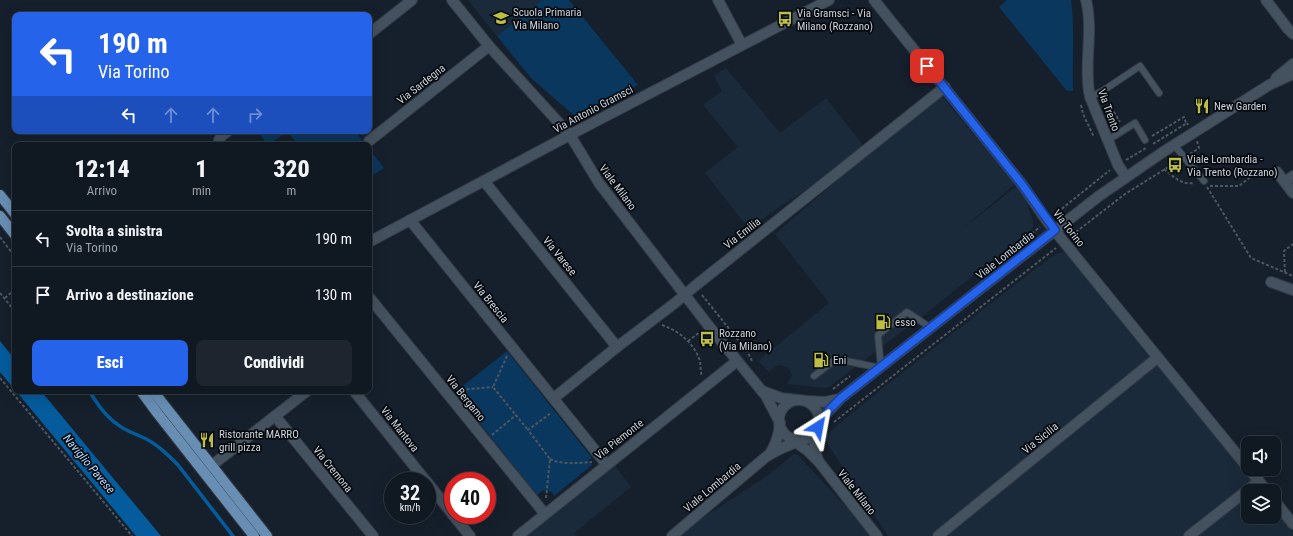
<!DOCTYPE html>
<html lang="it">
<head>
<meta charset="utf-8">
<style>
	:root { --surface:#101821; --page:#1e252e; --text:#f1f3f6; --muted:#9ca0a5; --line:#30373f; --accent:#2563eb }
	body { margin:0; font-family:"Roboto Condensed",sans-serif; background:var(--page); color:var(--text); height:100vh; display:flex; flex-direction:column; font-size:15px; white-space:nowrap }
	* { box-sizing:border-box; margin:0 }
	p { font-size:13px; color:var(--muted) }
	.icon { flex:none; width:22px; height:22px; fill:none; stroke:currentColor; stroke-width:2; stroke-linecap:round; stroke-linejoin:round }
	.map { position:relative; flex:1; overflow:hidden }
	.details { position:absolute; left:12px; top:142px; width:360px; height:252px; display:flex; flex-direction:column; background:var(--surface); border-radius:8px; box-shadow:0 4px 16px #0002,0 0 0 1px var(--line) }
	.details>* { flex:none }
	.top-card { position:absolute; left:12px; top:12px; width:360px; height:122px; border-radius:8px; box-shadow:0 4px 16px #0002,0 0 0 1px var(--line); background:#2563eb; color:#fff; overflow:hidden }
	.fabs { position:absolute; left:1241px; top:436px; display:grid; gap:8px }
	.fabs a { display:grid; place-items:center; width:40px; height:40px; border-radius:8px; background:var(--surface); box-shadow:0 4px 16px #0002,0 0 0 1px var(--line); font-size:20px }
	.speed { position:absolute; left:384px; top:472px; display:flex; gap:8px; font-size:20px; font-weight:700; text-align:center }
	.speed>* { display:grid; place-content:center; width:52px; height:52px; border-radius:50%; background:var(--surface); box-shadow:0 4px 16px #0002,0 0 0 1px var(--line); line-height:1 }
	.speed small { font-size:10px; font-weight:400 }
	.speed .limit { border:6px solid #d22; background:#fff; color:#111 }
	.pin { position:absolute; display:grid; place-items:center; width:34px; height:34px; color:#fff; margin:-17px; border-radius:8px; box-shadow:0 2px 6px #0006 }
	.me { position:absolute; width:44px; margin:-22px; rotate:34deg; stroke-linejoin:round; filter:drop-shadow(0 0 3px #0008) }
	.turn { display:flex; align-items:center; gap:14px; height:84px; padding:0 20px; font-size:18px }
	.turn .icon { width:52px; height:52px; stroke-width:2.5 }
	.turn b { display:block; font-size:28px; line-height:34px }
	.lanes { display:flex; align-items:center; height:38px; padding:0 20px; background:#0003; justify-content:center; gap:20px; direction:ltr }
	.lanes .off { opacity:.35 }
	.eta { display:flex; justify-content:space-evenly; align-items:center; height:68px; text-align:center }
	.eta b { font-size:24px; font-weight:800; line-height:28px }
	.action { display:flex; gap:8px; margin-top:auto; padding:8px 20px }
	.action a { flex:1; height:46px; border-radius:8px; background:var(--accent); color:#fff; font-size:16px; font-weight:800; line-height:46px; text-align:center }
	.action a+a { background:var(--page); color:var(--text) }
	ul { padding:0; list-style:none }
	li { display:flex; align-items:center; gap:12px; height:56px; padding:0 20px; border-top:1px solid var(--line) }
	li div { flex:1 }
	li b { display:block; font-size:15px }
	li em { font-style:normal }
	.map>svg:first-child { display:block }
	.built { fill:#1b2a3a }
	.green { fill:#0a375d }
	.water { fill:#045c9d }
	.lines { fill:none; stroke-linecap:round; stroke-linejoin:round }
	.stream { stroke:#045c9d; stroke-width:3.5 }
	.service-casing { stroke:#323a44; stroke-width:8 }
	.minor-casing { stroke:#323a44; stroke-width:12 }
	.tertiary-casing { stroke:#323a44; stroke-width:12 }
	.primary-casing { stroke:#323a44; stroke-width:12 }
	.path { stroke:#4d5661; stroke-width:2; stroke-dasharray:3 2; stroke-linecap:butt }
	.service { stroke:#44515e; stroke-width:6 }
	.minor { stroke:#44515e; stroke-width:10 }
	.tertiary { stroke:#44515e; stroke-width:10 }
	.primary { stroke:#688eb4; stroke-width:10 }
	.route-casing { stroke:#184099; stroke-width:10 }
	.route { stroke:#2563eb; stroke-width:7 }
	.labels { text-anchor:middle; stroke-width:3.5; stroke-linejoin:round; paint-order:stroke }
	.poi-label { font-size:11px; fill:#cbd2da; stroke:#060a0e; text-anchor:start }
	.street-label { font-size:11px; fill:#cbd2da; stroke:#060a0e }
	.water-label { font-size:12px; font-style:italic; fill:#afd3f7; stroke:#060a0e }
</style>
</head>
<body>
<div class="map">
<svg width="1293" height="536" viewBox="0 0 1293 536">
	<rect width="100%" height="100%" fill="#15202c"/>
	<g class="built">
		<path d="M468,0h74l-45,36z"/>
		<path d="M726,68l54,65 46,-35 41,52 -95,62 -23,17 -44,-56 33,-26 -35,-42 19,-14 -8,-16z"/>
		<path d="M941,95l74,89 -53,45 59,-46 13,42 -2,4 -103,82 -100,76 -4,1 -38,-4 2,-3 3,-6 -3,-7 -9,-3 -6,2 -5,5 -11,-11 71,-58 -54,-69 95,-82z"/>
		<path d="M1067,251l194,240h-13v26h26v-9l19,25v3h-405l-65,-99 60,-49 152,-119 21,-15z"/>
		<path d="M794,454l4,1 75,81h-199l89,-57z"/>
		<path d="M614,465l17,22 -57,46 2,3h-51z"/>
	</g>
	<g class="green">
		<path d="M542,0h27l69,85 -61,33 -46,-40 -34,-42z"/>
		<path d="M1007,0h64c4,30 1,61 2,91h-6l-68,-84z"/>
		<path d="M258,131h27l1,2 -19,12z"/>
		<path d="M287,131h68l11,14h-68z"/>
		<path d="M369,149l15,19 -15,9z"/>
		<path d="M507,351l85,107 -4,3 4,4 -38,31 -2,-4 -9,-2 -6,5 -82,-103z"/>
	</g>
	<g class="water">
		<path d="M0,341l15,19v30l-15,-18z"/>
		<path d="M16,391h25l120,145h-25z"/>
	</g>
	<g class="lines">
		<path class="stream" d="M89,391c8,12 16,25 28,33 7,6 16,9 25,13 14,6 25,17 36,28l55,71"/>
		<g class="service-casing">
			<g id="service">
				<path d="M1090,97l11,-5 39,-26 19,27"/>
				<path d="M1108,140l27,-17 10,17"/>
				<path d="M1174,145l30,36"/>
				<path d="M814,376l22,-17 45,9 -3,-33 29,-23 24,16"/>
			</g>
		</g>
		<g class="minor-casing">
			<g id="minor">
				<path d="M452,0l37,46 81,89 29,48 109,142 58,71 14,27"/>
				<path d="M718,0l24,45"/>
				<path d="M874,0l147,183 26,38 38,47 163,200"/>
				<path d="M1086,0c8,32 -3,65 4,97l28,68 8,12"/>
				<path d="M1266,0l22,29 5,5"/>
				<path d="M369,34l43,-34"/>
				<path d="M369,141l120,-95"/>
				<path d="M219,145c-2,-7 4,-10 9,-14"/>
				<path d="M1277,172l16,21"/>
				<path d="M484,181l133,166"/>
				<path d="M1285,182l8,-6"/>
				<path d="M410,220l196,244"/>
				<path d="M369,242l212,-113 248,-129"/>
				<path d="M1271,282l22,8"/>
				<path d="M369,297l176,217"/>
				<path d="M354,391l72,90"/>
				<path d="M762,391l19,7 17,2"/>
				<path d="M554,398l63,-51 58,-44 20,-17 250,-199"/>
				<path d="M275,416l98,120"/>
				<path d="M817,428c-3,11 -4,21 1,32"/>
				<path d="M790,438l18,13 11,11 58,74"/>
				<path d="M211,466l96,-75"/>
				<path d="M1249,469l18,22"/>
				<path d="M427,482l26,33"/>
				<path d="M1274,500l19,24"/>
				<path d="M453,515l17,21"/>
				<path d="M518,536l219,-175"/>
				<path d="M938,536l219,-178"/>
				<path d="M1189,536l70,-55"/>
			</g>
		</g>
		<g class="tertiary-casing">
			<g id="tertiary">
				<path d="M1276,78l17,-14"/>
				<circle cx="799" cy="420" r="20"/>
				<path d="M807,401l18,1 14,-3"/>
				<path d="M818,427l8,-13 15,-16 258,-202 64,-44 106,-67 24,-11"/>
				<path d="M769,455c7,-10 10,-20 11,-32"/>
				<path d="M672,536l95,-80 15,-8 20,-8"/>
			</g>
		</g>
		<g class="primary-casing">
			<g id="primary">
				<path d="M0,195l15,19"/>
				<path d="M0,216l15,19"/>
				<path d="M141,391l17,23 96,122"/>
				<path d="M153,391l114,145"/>
			</g>
		</g>
		<g class="path">
			<path d="M1106,99l14,23"/>
			<path d="M1081,105l2,9 11,23"/>
			<path d="M1152,136l32,-19 2,6"/>
			<path d="M1153,144l34,-21 1,2"/>
			<path d="M1190,154l9,-6 -2,-7"/>
			<path d="M1126,160l20,-12"/>
			<path d="M1164,169c10,8 17,16 30,14"/>
			<path d="M1210,186h29l19,-15 10,1"/>
			<path d="M1207,187l44,71 42,18"/>
			<path d="M1054,215l56,-45"/>
			<path d="M1072,235l53,-41 53,-33"/>
			<path d="M0,237l15,20"/>
			<path d="M989,268l51,-41"/>
			<path d="M1285,272l-1,-21 9,-7"/>
			<path d="M0,293l13,16"/>
			<path d="M702,295l45,56 5,10"/>
			<path d="M5,298l10,-9"/>
			<path d="M662,325c17,6 32,18 38,36 1,5 0,10 2,15"/>
			<path d="M688,341l12,-9"/>
			<path d="M507,356l-14,31 35,43"/>
			<path d="M0,378l132,158"/>
			<path d="M457,389l1,1 35,-3"/>
			<path d="M833,389l17,-13"/>
			<path d="M834,422l222,-174"/>
			<path d="M492,435l24,-20"/>
			<path d="M550,459c12,6 29,4 42,3"/>
			<path d="M546,498l4,-39 -22,-29 23,-17"/>
		</g>
		<use href="#service" class="service"/>
		<use href="#minor" class="minor"/>
		<use href="#tertiary" class="tertiary"/>
		<use href="#primary" class="primary"/>
	</g>
	<g class="lines">
		<g class="route-casing">
			<path id="route" d="M818,427l11,-17 12,-12 214,-168 -34,-47 -94,-117"/>
		</g>
		<use href="#route" class="route"/>
	</g>
	<defs>
		<g id="school-bare" transform="scale(1.2)"><path d="M0-5L7-2L0 1L-7-2ZM-4 1L0 2.5L4 1V4Q0 6-4 4Z" fill="#bebf42" stroke="#060a0e" stroke-width="2.5" paint-order="stroke"/></g>
		<g id="bus-bare" transform="scale(1.2)"><path d="M-5-6H5V4H4V6H2V4H-2V6H-4V4H-5ZM-3.5-4V0h7V-4ZM-3.5 1.2v1.5H-2V1.2ZM2 1.2v1.5H3.5V1.2Z" fill="#bebf42" stroke="#060a0e" stroke-width="2.5" paint-order="stroke"/></g>
		<g id="restaurant-bare" transform="scale(1.2)"><path d="M-5-6h1v4h1v-4h1v4h1v-4h1v5L-1.5 .5V6h-2V.5L-5-1ZM5-6V6H3V1.5H1.5Q1.5-4 5-6Z" fill="#bebf42" stroke="#060a0e" stroke-width="2.5" paint-order="stroke"/></g>
		<g id="fuel-bare" transform="scale(1.2)"><path d="M-5.5-6h7V0h2V4h1.3V-2.5L3-4.5l.8-.8L6-3V5H2.5V1h-1V6h-7ZM-4.2-4.7v3.2H.2V-4.7Z" fill="#bebf42" stroke="#060a0e" stroke-width="2.5" paint-order="stroke"/></g>
	</defs>
	<g fill-rule="evenodd">
		<use href="#school-bare" x="501" y="18"/>
		<use href="#bus-bare" x="785" y="19"/>
		<use href="#restaurant-bare" x="1202" y="106"/>
		<use href="#bus-bare" x="1175" y="165"/>
		<use href="#fuel-bare" x="883" y="322"/>
		<use href="#bus-bare" x="707" y="339"/>
		<use href="#fuel-bare" x="821" y="360"/>
		<use href="#restaurant-bare" x="207" y="440"/>
	</g>
	<g class="labels">
		<g class="poi-label">
			<text x="513" y="16">Scuola Primaria<tspan x="513" dy="13">Via Milano</tspan></text>
			<text x="797" y="17">Via Gramsci - Via<tspan x="797" dy="13">Milano (Rozzano)</tspan></text>
			<text x="1214" y="110">New Garden</text>
			<text x="1187" y="163">Viale Lombardia -<tspan x="1187" dy="13">Via Trento (Rozzano)</tspan></text>
			<text x="895" y="326">esso</text>
			<text x="719" y="337">Rozzano<tspan x="719" dy="13">(Via Milano)</tspan></text>
			<text x="833" y="364">Eni</text>
			<text x="219" y="438">Ristorante MARRO<tspan x="219" dy="13">grill pizza</tspan></text>
		</g>
		<g class="street-label">
			<text transform="translate(421 84) rotate(-38)" y="4">Via Sardegna</text>
			<text transform="translate(593 109) rotate(-28)" y="4">Via Antonio Gramsci</text>
			<text transform="translate(1109 110) rotate(70)" y="4">Via Trento</text>
			<text transform="translate(618 187) rotate(53)" y="4">Viale Milano</text>
			<text transform="translate(1069 228) rotate(52)" y="4">Via Torino</text>
			<text transform="translate(742 233) rotate(-38)" y="4">Via Emilia</text>
			<text transform="translate(1005 255) rotate(-38)" y="4">Viale Lombardia</text>
			<text transform="translate(560 256) rotate(51)" y="4">Via Varese</text>
			<text transform="translate(491 302) rotate(51)" y="4">Via Brescia</text>
			<text transform="translate(466 398) rotate(51)" y="4">Via Bergamo</text>
			<text transform="translate(400 429) rotate(52)" y="4">Via Mantova</text>
			<text transform="translate(1040 438) rotate(-39)" y="4">Via Sicilia</text>
			<text transform="translate(619 439) rotate(-38)" y="4">Via Piemonte</text>
			<text transform="translate(333 469) rotate(51)" y="4">Via Cremona</text>
			<text transform="translate(712 487) rotate(-40)" y="4">Viale Lombardia</text>
			<text transform="translate(857 492) rotate(52)" y="4">Viale Milano</text>
		</g>
		<g class="water-label">
			<text transform="translate(89 464) rotate(50)" y="4">Naviglio Pavese</text>
		</g>
	</g>
</svg>
<div class="fabs">
<a><svg class="icon" aria-label="sound" viewBox="0 0 24 24"><path d="M4 9h4l5-4v14l-5-4H4zM17 9q2 3 0 6"/></svg></a>
<a><svg class="icon" aria-label="layers" viewBox="0 0 24 24"><path d="M12 4l9 5-9 5-9-5zM3 14l9 5 9-5"/></svg></a>
</div>
<div class="speed"><div>32<small>km/h</small></div><div class="limit">40</div></div>
<div class="pin" style="left:927px;top:66px;background:#d93025"><svg class="icon" aria-label="arrive" viewBox="0 0 24 24"><path d="M6 21V4h12l-3 4 3 4H6"/></svg></div>
<svg class="me" style="left:818px;top:427px" viewBox="-20 -20 40 40"><path d="M0-17L14 15 0 8-14 15z" fill="#2563eb" stroke="#fff" stroke-width="4"/></svg>
<div class="top-card">
<div class="turn"><svg class="icon" aria-label="left" viewBox="0 0 24 24"><path d="M17 20v-9H6M10 6l-5 5 5 5"/></svg><div><b>190 m</b>Via Torino</div></div>
<div class="lanes"><svg class="icon" aria-label="left" viewBox="0 0 24 24"><path d="M17 20v-9H6M10 6l-5 5 5 5"/></svg><svg class="icon off" aria-label="ahead" viewBox="0 0 24 24"><path d="M12 20V5M6 11l6-6 6 6"/></svg><svg class="icon off" aria-label="ahead" viewBox="0 0 24 24"><path d="M12 20V5M6 11l6-6 6 6"/></svg><svg class="icon off" aria-label="right" viewBox="0 0 24 24"><path d="M7 20v-9h11M14 6l5 5-5 5"/></svg></div>
</div>
<section class="details">
<div class="eta">
<div><b>12:14</b><p>Arrivo</p></div>
<div><b>1</b><p>min</p></div>
<div><b>320</b><p>m</p></div>
</div>
<ul>
<li><svg class="icon" aria-label="left" viewBox="0 0 24 24"><path d="M17 20v-9H6M10 6l-5 5 5 5"/></svg><div><b>Svolta a sinistra</b><p>Via Torino</p></div><em>190 m</em></li>
<li><svg class="icon" aria-label="arrive" viewBox="0 0 24 24"><path d="M6 21V4h12l-3 4 3 4H6"/></svg><div><b>Arrivo a destinazione</b></div><em>130 m</em></li>
</ul>
<div class="action"><a>Esci</a><a>Condividi</a></div>
</section>
</div>
</body>
</html>
